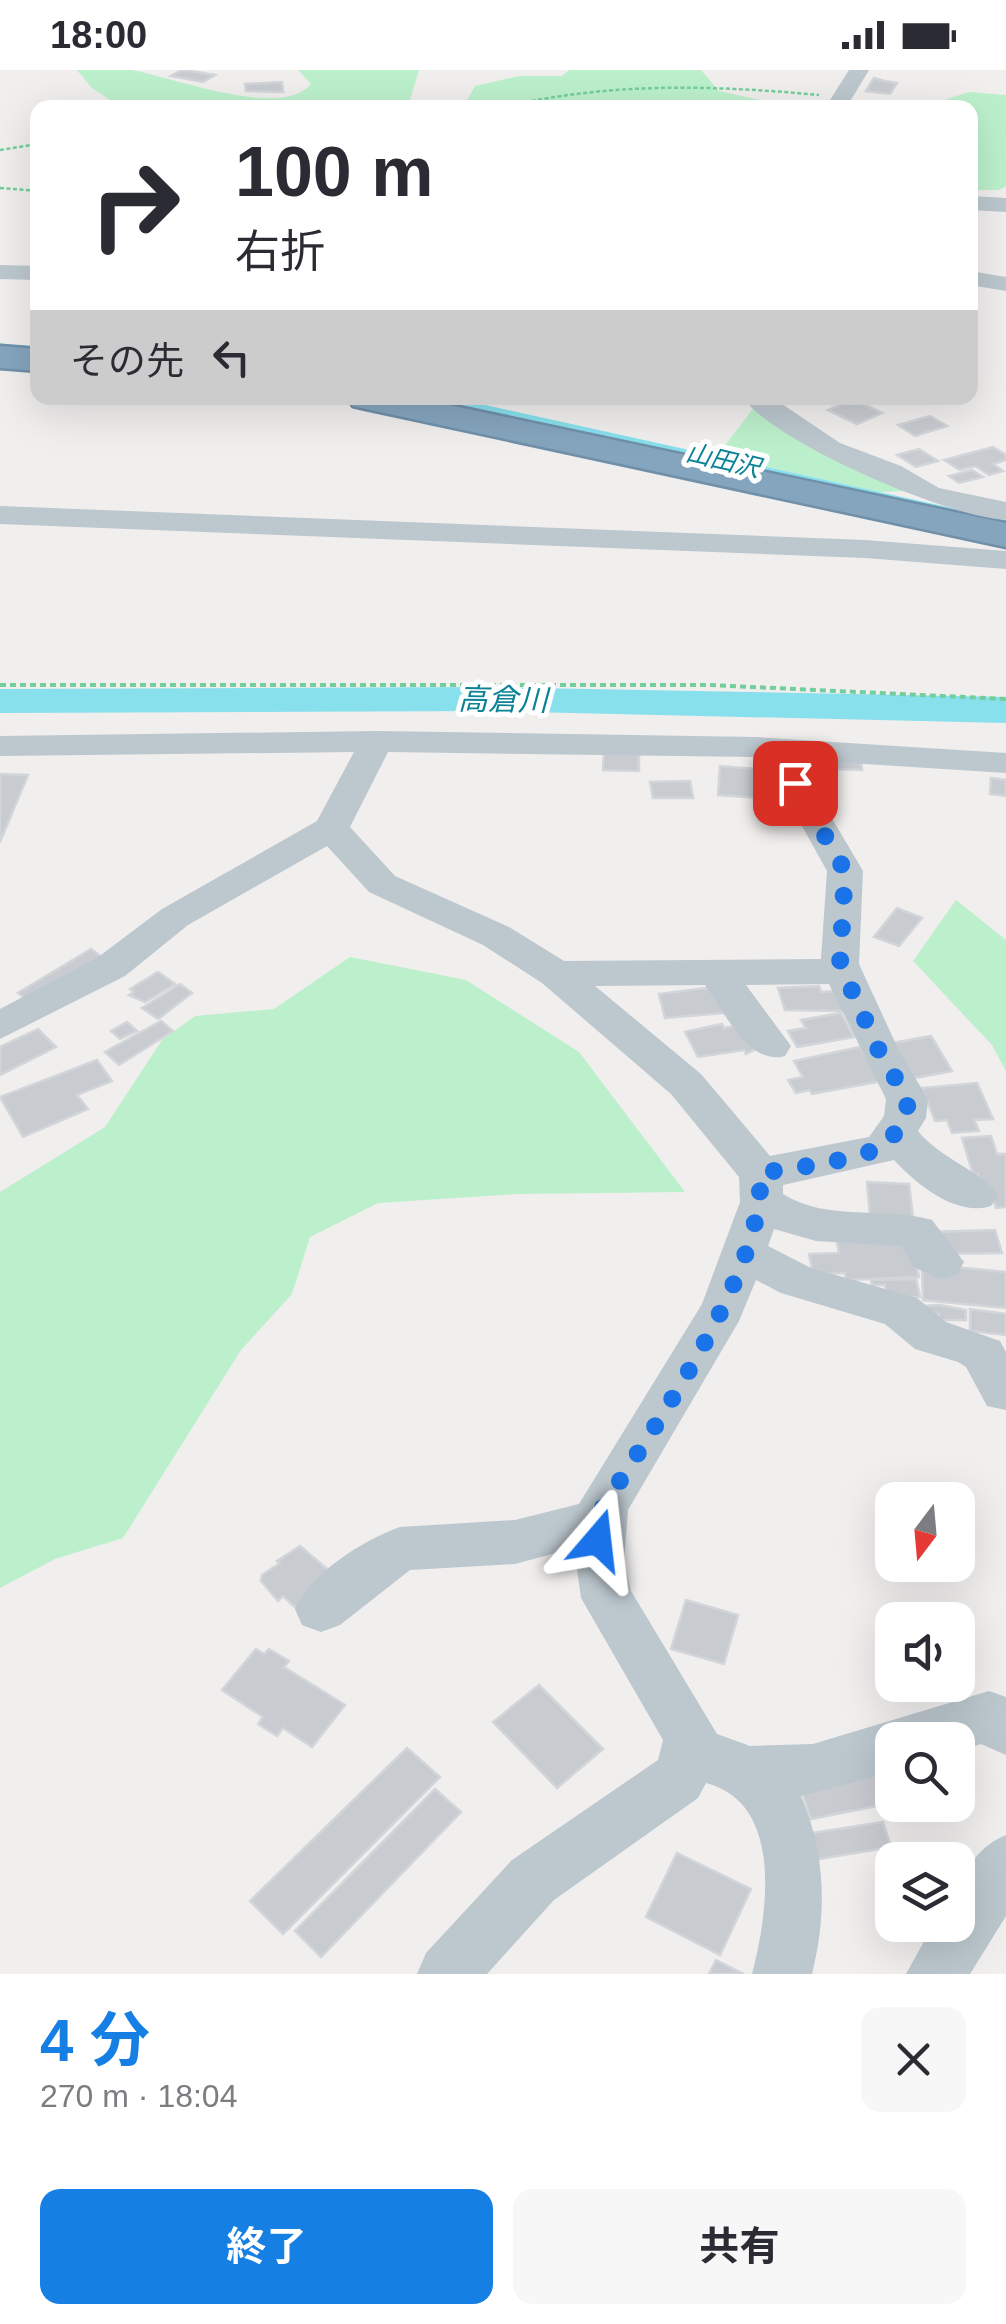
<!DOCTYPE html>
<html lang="ja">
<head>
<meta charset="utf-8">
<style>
	:root { --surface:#fff; --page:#f7f7f7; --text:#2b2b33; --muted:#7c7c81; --accent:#167fe4 }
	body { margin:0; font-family:Helvetica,"Noto Sans JP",sans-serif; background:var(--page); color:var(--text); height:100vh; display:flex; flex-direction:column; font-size:38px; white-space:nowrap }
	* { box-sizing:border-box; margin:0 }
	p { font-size:32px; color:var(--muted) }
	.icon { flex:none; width:55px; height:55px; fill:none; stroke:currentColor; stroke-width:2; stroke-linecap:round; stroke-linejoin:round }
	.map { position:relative; height:1904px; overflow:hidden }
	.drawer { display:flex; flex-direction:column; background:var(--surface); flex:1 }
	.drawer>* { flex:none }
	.top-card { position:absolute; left:30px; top:30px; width:948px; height:305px; border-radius:20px; box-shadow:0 10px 40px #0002; background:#fff; color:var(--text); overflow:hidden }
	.needle { width:65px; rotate:196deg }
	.controls { position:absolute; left:875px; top:1412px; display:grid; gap:20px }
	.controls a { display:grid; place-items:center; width:100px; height:100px; border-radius:20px; background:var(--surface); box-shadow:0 10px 40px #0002; font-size:50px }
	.pin { position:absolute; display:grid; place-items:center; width:85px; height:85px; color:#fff; margin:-42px; border-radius:20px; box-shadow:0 5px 15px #0006 }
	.me { position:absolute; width:110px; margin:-55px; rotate:17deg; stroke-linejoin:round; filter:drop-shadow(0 0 8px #0008) }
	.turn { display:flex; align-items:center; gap:35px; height:210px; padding:0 40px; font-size:45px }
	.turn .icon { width:130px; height:130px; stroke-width:2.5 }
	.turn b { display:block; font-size:70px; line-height:85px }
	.then { display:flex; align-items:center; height:95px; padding:0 40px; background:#0003; gap:20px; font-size:38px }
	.round { display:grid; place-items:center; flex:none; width:105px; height:105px; border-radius:20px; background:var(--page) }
	.overview { display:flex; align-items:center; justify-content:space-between; height:170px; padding:0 40px }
	h1 { font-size:60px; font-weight:700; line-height:75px; color:var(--accent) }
	.primary-button { display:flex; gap:20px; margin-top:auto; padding:20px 40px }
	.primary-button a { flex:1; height:115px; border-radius:20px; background:var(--accent); color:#fff; font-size:40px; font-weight:700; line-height:115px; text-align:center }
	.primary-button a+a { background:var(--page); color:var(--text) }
	.status { display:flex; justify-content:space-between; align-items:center; height:70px; padding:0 50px; background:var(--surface); direction:ltr }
	.status svg { height:28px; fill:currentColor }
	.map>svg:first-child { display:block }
	.green { fill:#bcf0cc }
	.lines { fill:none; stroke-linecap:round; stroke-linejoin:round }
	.stream-far1 { stroke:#88e0ed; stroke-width:5 }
	.stream { stroke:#88e0ed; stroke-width:6 }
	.river { fill:#88e0ed; fill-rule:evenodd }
	.building { fill:#c8ccd1; stroke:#d2d5da; stroke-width:2.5 }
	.highway-casing { stroke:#7090aa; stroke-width:5 }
	.path-far1 { stroke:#73ce9b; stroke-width:2.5; stroke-dasharray:4 2.5; stroke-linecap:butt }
	.path { stroke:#73ce9b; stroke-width:4; stroke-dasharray:6 4; stroke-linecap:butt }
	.minor { fill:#bcc7ce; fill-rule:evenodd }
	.highway { fill:#85a5be; fill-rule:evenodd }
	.route { stroke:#1a73e8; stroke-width:18; stroke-dasharray:0 32.4 }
	.labels { text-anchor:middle; stroke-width:10; stroke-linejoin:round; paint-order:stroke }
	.far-water-label { font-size:25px; font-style:italic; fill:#0b8295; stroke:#fff }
	.water-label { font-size:30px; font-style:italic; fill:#0b8295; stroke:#fff }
</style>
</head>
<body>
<div class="status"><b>18:00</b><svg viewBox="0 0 49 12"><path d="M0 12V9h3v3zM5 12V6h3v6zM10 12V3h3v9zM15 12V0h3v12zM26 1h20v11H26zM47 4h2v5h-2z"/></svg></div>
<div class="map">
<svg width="1006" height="1904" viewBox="0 0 1006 1904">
	<rect width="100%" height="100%" fill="#f1eeee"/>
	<g class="green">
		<path d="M77,0c17,0 37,0 55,0 40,7 150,50 179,14l-13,-14h121l-11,37 -286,1 -30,-20z"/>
		<path d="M569,0h132l18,21 72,16h-336l11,-5 9,-16 44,-10h43z"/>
		<path d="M969,22l37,3v91l-7,4h-29v-82l-47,-1z"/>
		<path d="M755,336l154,85 -30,1 -162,-36z"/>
		<path d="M956,830l50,40v131l-14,-26 -79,-84z"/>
		<path d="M350,887l116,23 113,72 106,140 -167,2 -140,9 -68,34 -18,57 -51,56 -118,188 -68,21 -55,29v-396l105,-65 57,-87 33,-24 79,-7z"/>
	</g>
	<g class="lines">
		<path class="stream-far1" d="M0,276l38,3"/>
		<path class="stream" d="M440,328l566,125"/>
		<path class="river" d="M487,617l519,10v26l-519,-12 -487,2v-24z"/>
	</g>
	<g class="building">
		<path d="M182,0h3l30,5 -12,7 -32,-6z"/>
		<path d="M874,8l10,3 13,2 -7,11 -24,-3z"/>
		<path d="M282,12l1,10 -37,-1 -1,-7z"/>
		<path d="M847,332l16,2 19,9 -25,11 -29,-14z"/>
		<path d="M930,346l17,10 -32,10 -17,-11z"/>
		<path d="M993,377l13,8v5l-13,4 10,7 -14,4 -14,-9 -15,4 -16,-10z"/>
		<path d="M919,379l19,12 -22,6 -19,-12z"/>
		<path d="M972,400l11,7 -24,6 -10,-7z"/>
		<path d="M604,681l35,1v19l-36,-1z"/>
		<path d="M811,681l49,2 2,17 -50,-2z"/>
		<path d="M758,685l32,2 -2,43 -70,-5 2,-29 37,3z"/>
		<path d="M0,704l28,1 -28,67z"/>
		<path d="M991,708l15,2v16l-16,-2z"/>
		<path d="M690,711l3,17h-40l-3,-16z"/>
		<path d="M897,838l25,10 -23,28 -25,-9z"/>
		<path d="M91,879l16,12 -76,42 -13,-10z"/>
		<path d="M158,902l17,12 -30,18 -16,-7 5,-3 -4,-3z"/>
		<path d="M180,914l12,9 -34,26 -16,-11z"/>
		<path d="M722,916l1,27 -58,5 -6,-24z"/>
		<path d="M819,916l2,6 17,-1 7,20 -60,-1 -7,-22z"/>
		<path d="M841,943l13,24 -57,10 -9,-16 18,-3 -5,-8z"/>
		<path d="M161,951l12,10 -54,34 -14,-13z"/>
		<path d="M127,952l10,9 -17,8 -9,-8z"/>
		<path d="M722,954l2,4 20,-4 14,24 -12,6 -2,-4 -46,7 -13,-25z"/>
		<path d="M38,959l18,18 -56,28v-28z"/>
		<path d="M931,966l21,35 -43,8 -21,-35z"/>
		<path d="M860,977l22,34 -70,13 -3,-4 -13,3 -8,-13 15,-3 -9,-16z"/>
		<path d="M97,990l15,21 -35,14 11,14 -65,28 -23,-40z"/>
		<path d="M977,1013l16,36 -19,1 5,11 -27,2 -5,-13 -12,1 -13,-33z"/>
		<path d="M991,1066l6,18h9v53l-10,1 -7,-22 -7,1 -4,-13h-5l-11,-36z"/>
		<path d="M867,1112l42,2 4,33 -43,-1z"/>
		<path d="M995,1160l7,23 -66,1 -6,-22z"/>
		<path d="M909,1167l10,40 -73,3 -1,-7 -32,1 -4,-20 30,-1 -3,-15z"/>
		<path d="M922,1194l84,8v36l-83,-8z"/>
		<path d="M916,1209l4,18 -32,1 -3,-13h-13l-1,-5z"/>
		<path d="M939,1235l27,5v10h-27v-6l-15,-2 1,-6z"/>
		<path d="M970,1239l36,5v21l-36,-4z"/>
		<path d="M300,1476l33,28 -37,34 -13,-12 -5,5 -17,-20 1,-6 18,-12 -3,-2z"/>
		<path d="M686,1530l52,15 -14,49 -53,-15z"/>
		<path d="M256,1579l8,5 5,-5 20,12 -5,6 61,38 -33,42 -29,-19 -6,8 -19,-12 5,-7 -41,-27z"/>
		<path d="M539,1615l64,64 -46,39 -64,-66z"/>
		<path d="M407,1678l33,29 -157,157 -33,-33z"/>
		<path d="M892,1698v35l-81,16 -11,-33z"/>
		<path d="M435,1719l26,23 -140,145 -26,-26z"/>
		<path d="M883,1752l8,25 -78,13 -7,-26z"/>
		<path d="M677,1783l74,36 -31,66 -74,-38z"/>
		<path d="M716,1890l28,14h-35z"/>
	</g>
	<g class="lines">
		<g class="highway-casing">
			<g id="highway">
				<path d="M0,276l38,3v22l-38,-3z"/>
				<path d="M348,328h68l590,125v24l-640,-138 -13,-3z"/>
			</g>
		</g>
		<g class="path-far1">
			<path d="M500,38c106,-26 211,-23 319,-13"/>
			<path d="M0,80l38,-6"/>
			<path d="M0,118l38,3"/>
		</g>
		<path class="path" d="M0,615h710l296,14"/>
		<g class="minor">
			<path d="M849,0h20l-23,38h-21z"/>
			<path d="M970,126l36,2v14l-36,-2z"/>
			<path d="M0,195l38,1v14l-38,-1z"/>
			<path d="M970,201l36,6v14l-36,-6z"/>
			<path d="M743,328h30l67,45 61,23 38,22 67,14v18c-58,-3 -229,-76 -263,-122z"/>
			<path d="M0,436l865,34 141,11v18l-141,-11 -865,-34z"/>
			<path d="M377,661l378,6 251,16v20l-251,-16 -367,-5 -38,75 45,49 114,51 55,34 257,-2 6,-88 -49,-88 5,-7h24l56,95 -4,93 41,89 28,46 -2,19 -8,13c21,27 67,42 80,64l-7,11c-34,11 -74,-21 -97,-46l-111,25v9c44,28 101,12 149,26l32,42 -7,12 -16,5 -28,-12 -11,-21 -86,-5 -42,-12 -6,17 43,22 106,30 29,24 54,19 6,11v58l-19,-4 -21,-39 -8,-5 -43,-13 -30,-25 -104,-31 -25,-13 -17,41 -111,189 -4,52 7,29 86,143 33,12 63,-2 176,-53 17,6v58l-25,-11 -23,7v-11h-66v32l-91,24c25,58 26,118 11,178h-60c16,-61 32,-171 -46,-191l-8,15 -144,102 -67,74h-70l9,-21 86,-93 146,-100 5,-20 -82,-142 -7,-50 -59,16 -105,6 -70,55 -19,7 -19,-7 -7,-16c17,-37 67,-68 105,-82l115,-7 64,-16 123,-200 38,-102 -1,-25 -68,-83 -129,-111 -59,-38 -114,-53 -42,-46 -139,79 -63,51 -125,63v-30l97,-51 65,-49 155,-88 37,-69 -354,4v-20zM829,914l57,115 -2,17 -15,21 -99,19 -69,-82 -106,-88 110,-1c20,27 43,81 80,71l6,-10 -45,-61z"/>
			<path d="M1006,1765v81l-36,58h-64l27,-49h25c0,-39 9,-74 48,-90z"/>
		</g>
		<use href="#highway" class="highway"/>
	</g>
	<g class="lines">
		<path class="route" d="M598,1470l5,-33c51,-80 164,-240 157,-334l68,-10 56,-15 22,-30 2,-19 -28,-46 -40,-89 5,-93 -50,-88"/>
	</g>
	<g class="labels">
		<g class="far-water-label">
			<text transform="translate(723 390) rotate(13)" y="9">山田沢</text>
		</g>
		<g class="water-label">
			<text transform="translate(503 630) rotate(1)" y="10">高倉川</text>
		</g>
	</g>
</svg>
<div class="controls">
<a><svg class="needle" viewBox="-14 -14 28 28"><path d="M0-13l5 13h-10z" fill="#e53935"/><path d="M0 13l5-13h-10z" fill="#7c7c81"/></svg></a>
<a><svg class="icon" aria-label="sound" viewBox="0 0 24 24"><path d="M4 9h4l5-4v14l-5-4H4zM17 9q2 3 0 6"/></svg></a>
<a><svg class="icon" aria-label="search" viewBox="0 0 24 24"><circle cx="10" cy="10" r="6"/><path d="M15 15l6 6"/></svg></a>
<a><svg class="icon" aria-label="layers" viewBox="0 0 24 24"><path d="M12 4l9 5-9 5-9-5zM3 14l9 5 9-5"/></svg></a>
</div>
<div class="pin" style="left:795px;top:713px;background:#d93025"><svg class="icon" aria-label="arrive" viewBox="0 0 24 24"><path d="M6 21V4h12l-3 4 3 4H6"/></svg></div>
<svg class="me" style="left:598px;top:1470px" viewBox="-20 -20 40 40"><path d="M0-17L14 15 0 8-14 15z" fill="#1a73e8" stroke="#fff" stroke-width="4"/></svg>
<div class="top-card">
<div class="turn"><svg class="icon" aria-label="right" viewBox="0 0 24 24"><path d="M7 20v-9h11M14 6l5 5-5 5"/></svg><div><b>100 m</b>右折</div></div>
<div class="then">その先<svg class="icon" aria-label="left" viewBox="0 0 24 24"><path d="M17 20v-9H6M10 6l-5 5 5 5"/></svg></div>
</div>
</div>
<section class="drawer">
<div class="overview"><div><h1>4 分</h1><p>270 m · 18:04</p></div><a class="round"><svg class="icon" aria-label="close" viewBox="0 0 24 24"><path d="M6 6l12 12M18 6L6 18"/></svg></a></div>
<div class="primary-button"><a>終了</a><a>共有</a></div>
</section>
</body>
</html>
